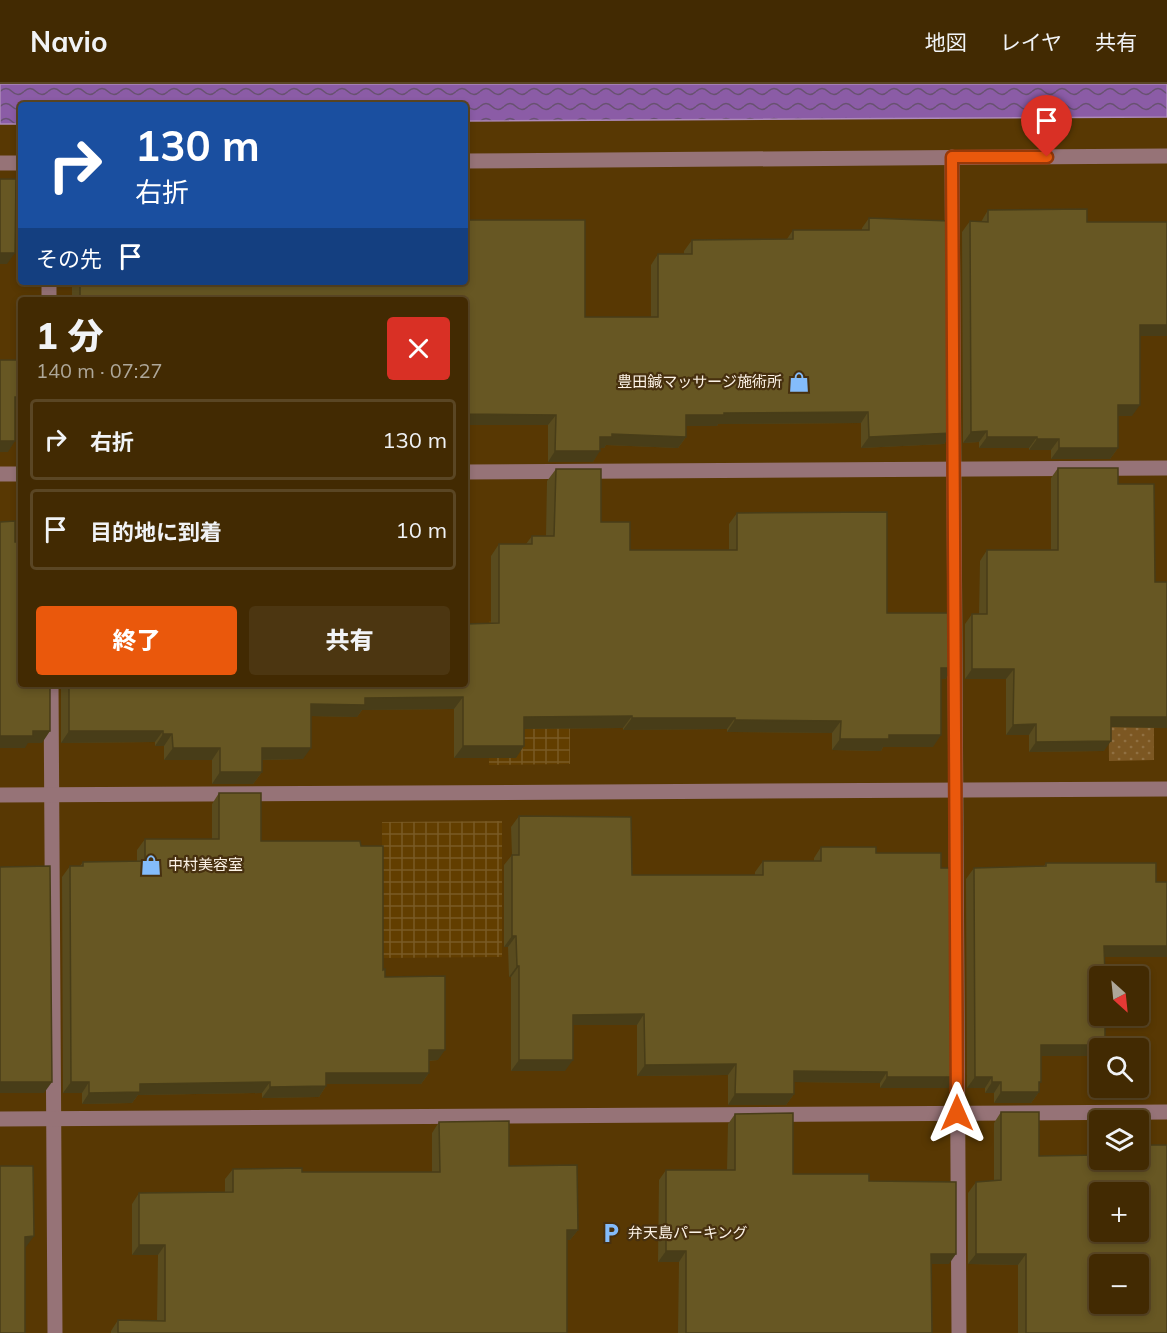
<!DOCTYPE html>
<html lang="ja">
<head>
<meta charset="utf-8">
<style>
	:root { --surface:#422a02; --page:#4c3611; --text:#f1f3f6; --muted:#aea799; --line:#5a4624; --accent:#ea580c }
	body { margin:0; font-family:Mulish,"Noto Sans JP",sans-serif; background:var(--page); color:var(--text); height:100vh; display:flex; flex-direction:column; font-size:22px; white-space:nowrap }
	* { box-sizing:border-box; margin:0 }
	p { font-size:20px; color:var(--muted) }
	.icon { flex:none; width:33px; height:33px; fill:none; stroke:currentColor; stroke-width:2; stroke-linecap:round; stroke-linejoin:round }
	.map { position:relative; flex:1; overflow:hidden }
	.drawer { position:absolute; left:18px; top:213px; width:450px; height:390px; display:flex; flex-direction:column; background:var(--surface); border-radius:6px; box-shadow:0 3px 9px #0003,0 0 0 2px var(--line) }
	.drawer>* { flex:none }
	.guide { position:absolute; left:18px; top:18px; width:450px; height:183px; border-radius:6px; box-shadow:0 3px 9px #0003,0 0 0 2px var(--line); background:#1a4fa0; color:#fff; overflow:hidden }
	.needle { width:39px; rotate:153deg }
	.tools { position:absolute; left:1089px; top:882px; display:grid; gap:12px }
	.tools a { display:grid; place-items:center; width:60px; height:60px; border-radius:6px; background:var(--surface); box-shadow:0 3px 9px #0003,0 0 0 2px var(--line); font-size:30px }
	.pin { position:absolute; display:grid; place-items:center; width:51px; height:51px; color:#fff; margin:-62px -26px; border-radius:50% 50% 50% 0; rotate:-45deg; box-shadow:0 0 6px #0007 }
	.pin .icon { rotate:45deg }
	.me { position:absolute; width:66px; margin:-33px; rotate:0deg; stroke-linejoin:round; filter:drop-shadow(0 0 4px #0008) }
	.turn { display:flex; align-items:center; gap:21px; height:126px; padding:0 18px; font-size:27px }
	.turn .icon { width:78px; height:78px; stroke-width:2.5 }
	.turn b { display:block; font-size:42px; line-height:51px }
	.then { display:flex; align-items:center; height:57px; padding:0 18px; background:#0003; gap:12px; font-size:22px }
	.round { display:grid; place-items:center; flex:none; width:63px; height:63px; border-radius:6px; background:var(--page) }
	.head { display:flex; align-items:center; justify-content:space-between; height:102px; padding:0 18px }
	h1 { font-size:36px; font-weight:800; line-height:45px }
	.button { display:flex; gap:12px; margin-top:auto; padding:12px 18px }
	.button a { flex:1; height:69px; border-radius:6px; background:var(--accent); color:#fff; font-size:24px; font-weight:800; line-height:69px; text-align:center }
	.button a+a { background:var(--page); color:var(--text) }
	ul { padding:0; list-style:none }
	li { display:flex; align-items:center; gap:18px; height:81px; margin:0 12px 9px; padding:0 6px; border:3px solid var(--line); border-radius:6px }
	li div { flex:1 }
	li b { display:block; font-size:22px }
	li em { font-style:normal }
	header { display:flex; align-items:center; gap:36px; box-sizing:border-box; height:84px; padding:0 30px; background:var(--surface); border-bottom:2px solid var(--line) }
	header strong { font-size:28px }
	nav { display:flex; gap:33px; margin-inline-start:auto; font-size:21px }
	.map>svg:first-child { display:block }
	.industrial { fill:url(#industrial-grid) }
	.park { fill:url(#park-dots) }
	.water { fill:url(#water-waves); stroke:#ad89b9; stroke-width:1.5 }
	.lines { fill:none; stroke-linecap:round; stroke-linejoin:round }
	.minor { stroke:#967377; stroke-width:15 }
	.wall { fill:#594b1e }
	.shaded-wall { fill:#483d18 }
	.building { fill:#675723; stroke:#483d18; stroke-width:1.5; fill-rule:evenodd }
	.route-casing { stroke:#983908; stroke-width:15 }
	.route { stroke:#ea580c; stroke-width:10 }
	.labels { text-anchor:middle; stroke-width:4.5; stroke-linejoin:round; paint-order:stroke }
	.poi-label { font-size:15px; fill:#fcf2e6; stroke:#47300f; text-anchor:start }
</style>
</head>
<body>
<header>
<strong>Navio</strong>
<nav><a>地図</a><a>レイヤ</a><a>共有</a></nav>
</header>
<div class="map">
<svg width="1167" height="1249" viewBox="0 0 1167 1249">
	<defs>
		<pattern id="industrial-grid" width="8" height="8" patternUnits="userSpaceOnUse" patternTransform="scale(1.5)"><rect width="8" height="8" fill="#623e00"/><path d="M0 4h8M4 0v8" fill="none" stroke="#795a25"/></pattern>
		<pattern id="park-dots" width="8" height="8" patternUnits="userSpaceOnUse" patternTransform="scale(1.5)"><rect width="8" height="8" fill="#7c5722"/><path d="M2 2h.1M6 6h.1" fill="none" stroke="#907042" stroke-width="1.8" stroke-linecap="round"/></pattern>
		<pattern id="water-waves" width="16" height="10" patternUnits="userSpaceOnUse" patternTransform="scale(1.5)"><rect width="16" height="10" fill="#8b5ca6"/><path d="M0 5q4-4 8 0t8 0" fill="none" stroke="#685271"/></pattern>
	</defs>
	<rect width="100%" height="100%" fill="#583803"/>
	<g class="industrial">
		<path d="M489,537h81v143l-81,1z"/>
		<path d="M502,737v136l-120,1v-136z"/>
	</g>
	<path class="park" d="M1154,560v116l-45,1 -1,-116z"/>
	<path class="water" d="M0,0h1167v33l-702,4v-16h-444v19h-21z"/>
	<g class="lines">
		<g class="minor">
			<path d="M952,73l7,1176"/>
			<path d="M465,77l702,-5"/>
			<path d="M0,79h21"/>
			<path d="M49,198v18"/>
			<path d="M465,388l702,-4"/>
			<path d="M0,390h21"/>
			<path d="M51,600l4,649"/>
			<path d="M0,711l1167,-6"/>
			<path d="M0,1035l1167,-7"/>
		</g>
	</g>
	<g class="wall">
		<path d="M988,126l99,12h80v114h-27l-8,80h-14v32l-8,11h-59v-9h-22v-2h-50v-6l-16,1 -1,-211 8,-11 11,1z"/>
		<path d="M869,134l83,215 -8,11 -83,4v-25l-143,1 -1,2h-31v11l-8,11 -72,-3 -2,3h-4l-7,14h-45v-37l-83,-125h-393v-18h393l120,35h66v-52l7,-11h26v-3l8,-11 95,-1 6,-9h69v-2z"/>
		<path d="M1058,384l60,16 37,98h12v146l-56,-1 -7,24 -75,1v-17h-23v-56h-41v-55l7,-10h7l1,-53 7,-11h64v-72z"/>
		<path d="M556,385l45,53 29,28h99v-26l8,-11 150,100 67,55 -9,11h-4l-8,68h-50l-2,4 -49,-1v-17l-102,-1h-3v-3l-104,1v-2l-99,1 -8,29h-62v-49l-92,1 -5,7 -46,-1 -8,43 -41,1v12l-9,12h-41v-24h-48v-14h-9v-4l-94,1v-59h404l26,-61v-67l8,-12h27l6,-8h14l1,-55z"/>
		<path d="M219,709l42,48 122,129 2,7 53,83 -9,1v12l-8,11h-95v2l-7,11 -57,1v-5l-124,2 -6,8 -50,1v-11h-19l-1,-216 8,-11h10l3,-4 54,-1v-11l8,-11h67v-35z"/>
		<path d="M519,732l113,59h123v-3l8,-11h51v-3l7,-11 55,6 65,15 14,209 -7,11h-68v-5l-86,-1v12l-8,11h-58v-30l-91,1v-51h-64l-8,46h-54v-94h-2l-1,-30h-4v-82l8,-10 -1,-28z"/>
		<path d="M1046,779l110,19h11v75h-63l1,88 -2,3h-3l-2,8h-57l-2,36 -8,11h-37v-10h-9v-5h-18l-1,-209 8,-11 70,-2z"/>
		<path d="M1001,1028l38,44 100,-1 8,-10 20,188h-149v-68l-50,-1v-71l8,-11 18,-1v-58z"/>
		<path d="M735,1030l58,60 76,7 80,83h-18l1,69h-254l1,-71h-21l1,-82 7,-10h61l1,-46z"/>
		<path d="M439,1038l70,44 69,64 -8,10h-3v93h-456v-2l7,-11 39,1 1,-66h-26v-51l7,-11 86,-1v-13l8,-10 69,3h130v-39z"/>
	</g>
	<g class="shaded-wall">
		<path d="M0,169h15l-8,11h-7z"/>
		<path d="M1140,241h27v11h-35z"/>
		<path d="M15,313h6v11h-13z"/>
		<path d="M1118,321h22l-8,11h-22z"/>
		<path d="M868,328l-7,11 -143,1 -1,2h-39l8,-11 38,-2z"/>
		<path d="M465,330l91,1 -8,10h-83z"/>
		<path d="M987,347l-8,11 -16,1 8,-11z"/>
		<path d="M952,349l-8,11 -83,4 8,-11z"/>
		<path d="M612,350l74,3 -8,11 -72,-3 -2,3h-11l7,-11z"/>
		<path d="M987,353h50l-8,11h-50z"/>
		<path d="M1037,355h22l-8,11h-22z"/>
		<path d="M0,357h15l-7,11h-8z"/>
		<path d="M1059,364h59l-8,11h-59z"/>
		<path d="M555,367h45l-7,11h-45z"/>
		<path d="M941,584h13l-9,11h-12z"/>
		<path d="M972,585h42l-8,10h-41z"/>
		<path d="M463,613l-9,12 -92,1 -5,7 -54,-1 8,-12 54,-6z"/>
		<path d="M632,632l-9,12 -107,1 8,-12z"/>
		<path d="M1111,633h56v11l-63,-1z"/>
		<path d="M632,634h103l-8,11 -104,1z"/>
		<path d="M735,636l106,1 -9,12 -105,-1z"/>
		<path d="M1036,640l-7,11h-23l7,-10z"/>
		<path d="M33,647h17l-8,12h-14l-3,5h-25v-12z"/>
		<path d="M69,647h94l-8,11 -94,1z"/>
		<path d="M163,650h9l-8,12h-9z"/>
		<path d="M889,651h52l-8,12h-50l-2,4 -49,-1 8,-11z"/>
		<path d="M1111,657l-7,10 -75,1 7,-10z"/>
		<path d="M463,662h61l-8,12h-62z"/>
		<path d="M173,664h47l-8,12h-48z"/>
		<path d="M262,664h49l-8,11 -50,1z"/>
		<path d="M220,688h42l-9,12h-41z"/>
		<path d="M512,852h4l-8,11h-4z"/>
		<path d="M1104,862h63v11h-70z"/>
		<path d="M517,882h2l-8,11h-2z"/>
		<path d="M644,930l-7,11h-72l8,-10z"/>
		<path d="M1041,961h64l-2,3h-3v5l-2,3h-64z"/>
		<path d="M429,966h16l-7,10 -17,1z"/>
		<path d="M519,976h54l-8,11h-54z"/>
		<path d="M736,980l-8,11 -91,1 8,-11z"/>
		<path d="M794,987l93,1 -7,11 -94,-1z"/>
		<path d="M326,989h103l-8,11h-102z"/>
		<path d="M887,993h68l-7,11h-68z"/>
		<path d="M975,993h17l-7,11h-18z"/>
		<path d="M0,998h52l-8,11h-44z"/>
		<path d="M71,998h18l-7,11h-19z"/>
		<path d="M270,998l-8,11 -124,2 -6,8 -50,1 7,-11 51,-9z"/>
		<path d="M992,998h9l-7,11h-9z"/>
		<path d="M1039,998h2l-7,10h5l-8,11h-37l7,-11z"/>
		<path d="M326,1002l-7,11 -57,1 8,-11z"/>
		<path d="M735,1010h59l-8,11h-58z"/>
		<path d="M567,1146h11l-8,10h-11z"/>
		<path d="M34,1152l-8,11h-8l7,-10z"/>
		<path d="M139,1161h26l-7,10h-26z"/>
		<path d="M666,1167h20l-7,11h-21z"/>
		<path d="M931,1170h25l-7,10h-25z"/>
		<path d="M976,1170h50l-8,11 -50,-1z"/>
	</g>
	<g class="building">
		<path d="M0,95h16l-1,74h-15z"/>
		<path d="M1087,125v13h80v103h-27v80h-22v43h-59v-9h-22v-2h-50v-6l-16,1 -1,-211 18,1v-12z"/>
		<path d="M869,134l81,3 2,212 -83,4 -1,-25 -144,1v2h-38v22l-74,-3v3h-12v14h-45l1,-36 -91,-1v-114h-385v-18h385v-62h120v97h73v-63h34v-14l101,-1v-9h76z"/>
		<path d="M0,276h21v37h-6v44h-15z"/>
		<path d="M1058,384h60v16h36l1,98h12v135h-56v24l-75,1v-18l-23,1 1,-56h-42v-55h15v-64h71z"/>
		<path d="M556,385h45v53h29v28h107v-37l150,-1v101h66l1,55h-13v67h-52v4h-49l1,-18 -103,-1h-3v-2h-103v-2l-108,1v29h-61v-49l-98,1v7l-54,-1v44h-49v24h-42v-24h-47l-1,-14h-9v-3h-94v-47h396v-60l34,-1v-79h33v-8h22z"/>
		<path d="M15,437v21h6v142h29v47h-17v5h-33v-214z"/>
		<path d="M219,709h42v48h99l1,5h22v124l2,-1v8l60,-1v74h-16v23h-103v13l-56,1v-5l-130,2v8l-51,1v-11h-18l-1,-216h13v-4l62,-1v-22h74z"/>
		<path d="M519,732l112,1 1,58h131v-14h58v-14h55v6h65v15h13l1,209h-68v-5l-93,-1v23h-59l1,-30 -91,1 -1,-51 -71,1v45h-54v-94h-2l-1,-30h-4v-81h7z"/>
		<path d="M1046,779h110v19h11v64h-63l1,30h-5v40h5v29h-64v37h-2v10h-38v-10h-9v-5h-17l-1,-209 72,-2z"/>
		<path d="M50,782l2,216h-52v-215z"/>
		<path d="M1001,1028h38v44l61,-1v5h38v-5h9v-10h20v188h-141v-79h-50v-72l25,-2zM1100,1108h38v40h-38zM1100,1180h38v40h-38z"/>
		<path d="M793,1029v61h76v7l87,1v72h-25l1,79h-246v-82h-20v-81h69v-56z"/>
		<path d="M509,1037v45l68,-1 1,65h-11v103h-449v-13l47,1v-76h-26v-52l94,-1v-23l69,-1v4h138l-1,-50z"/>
		<path d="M0,1082h33l1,70 -9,1v96h-25z"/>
	</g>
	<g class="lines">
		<g class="route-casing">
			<path id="route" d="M957,1029l-5,-956h95"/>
		</g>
		<use href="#route" class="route"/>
	</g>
	<defs>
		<g id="shop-bare" transform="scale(1.62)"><path d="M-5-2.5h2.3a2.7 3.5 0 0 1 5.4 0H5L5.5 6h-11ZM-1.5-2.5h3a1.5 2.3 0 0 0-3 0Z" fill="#84bcfb" stroke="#47300f" stroke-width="2.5" paint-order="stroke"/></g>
		<g id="parking-bare" transform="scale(1.62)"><path d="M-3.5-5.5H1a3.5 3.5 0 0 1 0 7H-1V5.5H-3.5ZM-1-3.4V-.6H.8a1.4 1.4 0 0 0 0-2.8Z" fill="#84bcfb" stroke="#47300f" stroke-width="2.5" paint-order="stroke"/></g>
	</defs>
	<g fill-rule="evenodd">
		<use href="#shop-bare" x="799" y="298"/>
		<use href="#shop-bare" x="151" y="781"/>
		<use href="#parking-bare" x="611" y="1149"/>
	</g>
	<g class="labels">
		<g class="poi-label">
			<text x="782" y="303" text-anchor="end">豊田鍼マッサージ施術所</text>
			<text x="168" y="786">中村美容室</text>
			<text x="628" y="1154">弁天島パーキング</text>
		</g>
	</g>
</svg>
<div class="tools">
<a><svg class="needle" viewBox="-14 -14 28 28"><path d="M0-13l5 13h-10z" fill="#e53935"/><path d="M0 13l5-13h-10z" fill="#aea799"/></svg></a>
<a><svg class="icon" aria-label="search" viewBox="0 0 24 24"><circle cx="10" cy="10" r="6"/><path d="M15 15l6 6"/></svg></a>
<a><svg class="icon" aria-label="layers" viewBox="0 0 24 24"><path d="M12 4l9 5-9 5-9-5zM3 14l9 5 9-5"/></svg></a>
<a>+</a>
<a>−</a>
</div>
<div class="pin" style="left:1047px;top:73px;background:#d93025"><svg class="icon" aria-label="arrive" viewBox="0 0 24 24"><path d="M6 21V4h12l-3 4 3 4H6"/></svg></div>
<svg class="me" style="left:957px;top:1029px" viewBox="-20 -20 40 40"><path d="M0-17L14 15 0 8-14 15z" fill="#ea580c" stroke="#fff" stroke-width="4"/></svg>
<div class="guide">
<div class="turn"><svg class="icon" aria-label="right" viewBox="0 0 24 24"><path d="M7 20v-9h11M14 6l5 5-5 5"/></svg><div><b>130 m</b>右折</div></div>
<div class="then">その先<svg class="icon" aria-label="arrive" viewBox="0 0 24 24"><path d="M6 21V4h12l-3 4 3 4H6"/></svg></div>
</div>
<section class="drawer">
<div class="head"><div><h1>1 分</h1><p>140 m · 07:27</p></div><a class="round" style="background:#d93025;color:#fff"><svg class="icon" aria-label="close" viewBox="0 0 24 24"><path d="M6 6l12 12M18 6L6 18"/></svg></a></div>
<ul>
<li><svg class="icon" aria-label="right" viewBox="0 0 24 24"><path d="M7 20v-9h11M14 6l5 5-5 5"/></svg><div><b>右折</b></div><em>130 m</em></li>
<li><svg class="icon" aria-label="arrive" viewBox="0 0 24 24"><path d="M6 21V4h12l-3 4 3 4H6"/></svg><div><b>目的地に到着</b></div><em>10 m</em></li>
</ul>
<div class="button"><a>終了</a><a>共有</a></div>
</section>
</div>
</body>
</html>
